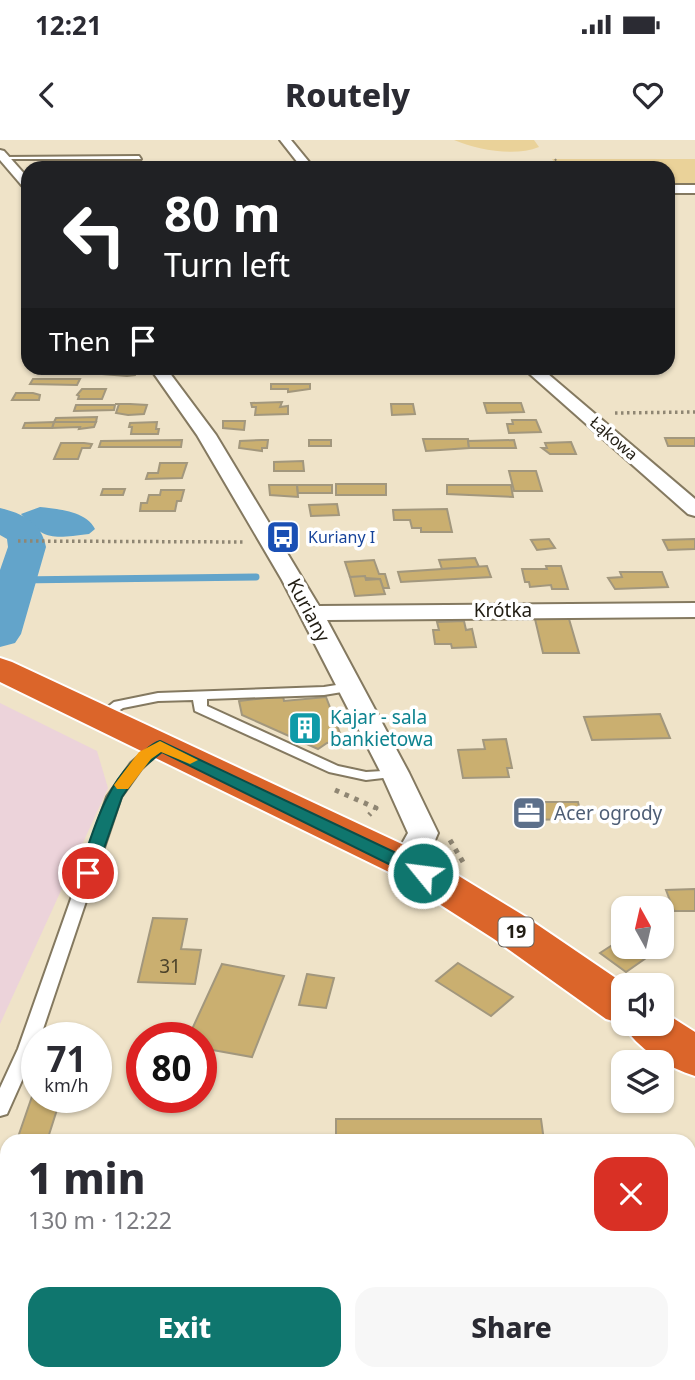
<!DOCTYPE html>
<html lang="en">
<head>
<meta charset="utf-8">
<style>
	:root { --surface:#fff; --page:#f7f7f7; --text:#2b2b33; --muted:#7c7c81; --accent:#0f766e }
	body { margin:0; font-family:"Noto Sans",sans-serif; background:var(--page); color:var(--text); height:100vh; display:flex; flex-direction:column; font-size:26px; white-space:nowrap }
	* { box-sizing:border-box; margin:0 }
	p { font-size:23px; color:var(--muted) }
	.icon { flex:none; width:38px; height:38px; fill:none; stroke:currentColor; stroke-width:2; stroke-linecap:round; stroke-linejoin:round }
	.map { position:relative; flex:1; overflow:hidden }
	.side { position:absolute; left:0px; top:994px; width:696px; height:247px; display:flex; flex-direction:column; background:var(--surface); border-radius:21px 21px 0 0; box-shadow:0 2px 5px #0004 }
	.side>* { flex:none }
	.banner { position:absolute; left:21px; top:21px; width:654px; height:214px; border-radius:21px; box-shadow:0 2px 5px #0004; background:#202124; color:#fff; overflow:hidden }
	.needle { width:46px; rotate:352deg }
	.buttons { position:absolute; left:611px; top:756px; display:grid; gap:14px }
	.buttons a { display:grid; place-items:center; width:63px; height:63px; border-radius:14px; background:var(--surface); box-shadow:0 2px 5px #0004; font-size:35px }
	.speed { position:absolute; left:21px; top:882px; display:flex; gap:14px; font-size:35px; font-weight:700; text-align:center }
	.speed>* { display:grid; place-content:center; width:91px; height:91px; border-radius:50%; background:var(--surface); box-shadow:0 2px 5px #0004; line-height:1 }
	.speed small { font-size:18px; font-weight:400 }
	.speed .limit { border:10px solid #d22; background:#fff; color:#111 }
	.pin { position:absolute; display:grid; place-items:center; width:60px; height:60px; color:#fff; margin:-30px; border:4px solid #fff; border-radius:50%; box-shadow:0 2px 7px #0007 }
	.me { position:absolute; width:77px; margin:-38px; rotate:299deg; stroke-linejoin:round; filter:drop-shadow(0 0 5px #0008) }
	.turn { display:flex; align-items:center; gap:24px; height:147px; padding:0 28px; font-size:32px }
	.turn .icon { width:91px; height:91px; stroke-width:2.5 }
	.turn b { display:block; font-size:49px; line-height:60px }
	.then { display:flex; align-items:center; height:66px; padding:0 28px; background:#0003; gap:14px; font-size:26px }
	.round { display:grid; place-items:center; flex:none; width:74px; height:74px; border-radius:21px; background:var(--page) }
	.head { display:flex; align-items:center; justify-content:space-between; height:119px; padding:0 28px }
	h1 { font-size:42px; font-weight:800; line-height:52px }
	.primary-button { display:flex; gap:14px; margin-top:auto; padding:14px 28px }
	.primary-button a { flex:1; height:80px; border-radius:21px; background:var(--accent); color:#fff; font-size:28px; font-weight:800; line-height:80px; text-align:center }
	.primary-button a+a { background:var(--page); color:var(--text) }
	.status { display:flex; justify-content:space-between; align-items:center; height:49px; padding:0 35px; background:var(--surface); direction:ltr }
	.status svg { height:19px; fill:currentColor }
	header { display:flex; justify-content:space-between; align-items:center; height:91px; padding:0 28px; background:var(--surface); font-size:32px; font-weight:800 }
	.map>svg:first-child { display:block }
	.industrial { fill:#ecd3da }
	.green { fill:#ead299 }
	.water { fill:#63a4ca }
	.lines { fill:none; stroke-linecap:round; stroke-linejoin:round }
	.stream { stroke:#63a4ca; stroke-width:7 }
	.river { fill:#63a4ca; fill-rule:evenodd }
	.building { fill:#caaf70; stroke:#a2977d; stroke-width:2 }
	.lane-casing { stroke:#847960; stroke-width:4 }
	.street-casing { stroke:#847960; stroke-width:4 }
	.highway-casing { stroke:#fff; stroke-width:4 }
	.path-far2 { stroke:#8f8673; stroke-width:2; stroke-dasharray:2 2.5; stroke-linecap:butt }
	.path-far1 { stroke:#8f8673; stroke-width:3.5; stroke-dasharray:2.5 3.5; stroke-linecap:butt }
	.path { stroke:#8f8673; stroke-width:5; stroke-dasharray:4.5 6; stroke-linecap:butt }
	.lane { fill:#fff; fill-rule:evenodd }
	.street { fill:#fff; fill-rule:evenodd }
	.highway { fill:#db652a; fill-rule:evenodd }
	.route { fill:#0f766e; stroke:#0a4d48; stroke-width:2 }
	.slow { fill:#f59e0b }
	.labels { text-anchor:middle; stroke-width:7; stroke-linejoin:round; paint-order:stroke }
	.far-street-label { font-size:16px; fill:#211d13; stroke:#fff }
	.far-transit-label { font-size:16px; fill:#164399; stroke:#fff; text-anchor:start }
	.shield { fill:#fff; stroke:#64615a; stroke-width:2 }
	.shield-label { font-size:18px; font-weight:bold; fill:#211d13 }
	.street-label { font-size:19px; fill:#211d13; stroke:#fff }
	.culture-label { font-size:19px; fill:#0d838f; stroke:#fff; text-anchor:start }
	.service-label { font-size:19px; fill:#4e5e75; stroke:#fff; text-anchor:start }
	.near-number-label { font-size:19px; fill:#4b422a }
</style>
</head>
<body>
<div class="status"><b>12:21</b><svg viewBox="0 0 49 12"><path d="M0 12V9h3v3zM5 12V6h3v6zM10 12V3h3v9zM15 12V0h3v12zM26 1h20v11H26zM47 4h2v5h-2z"/></svg></div>
<header><svg class="icon" aria-label="back" viewBox="0 0 24 24"><path d="M15 5l-7 7 7 7"/></svg>Routely<svg class="icon" aria-label="heart" viewBox="0 0 24 24"><path d="M12 20l-8-8c-3-5 5-10 8-4 3-6 11-1 8 4z"/></svg></header>
<div class="map">
<svg width="695" height="1240" viewBox="0 0 695 1240">
	<rect width="100%" height="100%" fill="#efe3c8"/>
	<path class="industrial" d="M0,563l97,48 11,37 -108,236z"/>
	<g class="green">
		<path d="M454,0h80l5,7c-24,10 -62,3 -85,-7z"/>
		<path d="M552,19h143v26h-26l-1,-17h-109z"/>
	</g>
	<path class="water" d="M40,367c18,2 46,4 55,22l-6,5c-34,4 -44,8 -68,-20z"/>
	<g class="lines">
		<path class="stream" d="M17,440l239,-3"/>
		<path class="river" d="M0,368c22,5 42,15 46,39l-25,87 -6,9 -15,4v-77l8,-23 -1,-8 -7,-4z"/>
	</g>
	<g class="building">
		<path d="M104,228h33l-2,7 -8,1 -24,-2z"/>
		<path d="M178,228h32l-1,5h-32z"/>
		<path d="M288,228h35v4h-36z"/>
		<path d="M33,239h47l-3,6 -47,-1z"/>
		<path d="M271,244h39v5l-22,3v-3h-17z"/>
		<path d="M82,249h24l-4,10h-24l1,-3 -2,-1z"/>
		<path d="M16,253h17l7,2 -1,5h-27z"/>
		<path d="M251,263l31,-1 -2,5 8,-1v8l-33,1 1,-8h-4z"/>
		<path d="M484,263h37l3,9 -37,1z"/>
		<path d="M115,264h15l17,1 -3,9 -16,1 -12,-2 3,-9z"/>
		<path d="M391,264h22l2,10 -23,1z"/>
		<path d="M76,265h39l-1,5 -40,1z"/>
		<path d="M97,277l-1,5h-42l2,-4z"/>
		<path d="M512,280h24l5,12 -32,1 -2,-9h6z"/>
		<path d="M223,281h22l-1,9 -21,-2z"/>
		<path d="M54,282h42l-2,5 -15,2 1,-2 -28,1z"/>
		<path d="M54,282l-2,6h-29l2,-5z"/>
		<path d="M157,282l-1,7h3l-1,5h-27l1,-7h-3l1,-4z"/>
		<path d="M665,298h30v8h-27z"/>
		<path d="M423,299h45l1,9 -43,3z"/>
		<path d="M182,300l-1,7h-82l2,-6z"/>
		<path d="M262,300h6l-1,8h-5v3l-23,-3 1,-7z"/>
		<rect x="309" y="300" width="22" height="6"/>
		<path d="M514,300l2,8h-47l-1,-7z"/>
		<path d="M571,302l5,12h-26l-8,-6h5l-2,-5z"/>
		<path d="M61,303h23l8,1 -2,4h-8l-4,11h-24z"/>
		<path d="M303,321l1,10h-30v-9z"/>
		<path d="M160,323h27l-5,15 -36,1 2,-6h10z"/>
		<path d="M509,331h27l6,20h-28z"/>
		<rect x="336" y="344" width="50" height="11"/>
		<path d="M269,345h28l1,12 -28,-2z"/>
		<path d="M297,345h35v8h-34z"/>
		<path d="M447,345h64l2,12 -66,-3z"/>
		<path d="M103,349h22l-2,6h-22z"/>
		<path d="M161,350h23l-3,11h-4l-2,10h-35l1,-8h6l2,-8h11z"/>
		<path d="M337,364l2,11 -28,1 -2,-11z"/>
		<path d="M447,369l5,23h-31v-4h-9l-2,-8h-16l-1,-10z"/>
		<path d="M549,399l6,9 -18,2 -6,-10z"/>
		<path d="M695,399v10l-27,1 -5,-10z"/>
		<path d="M475,418l4,9 -37,2 -3,-9z"/>
		<path d="M374,420l5,14h6l4,14h-6l-3,-9 -30,-2 -5,-15z"/>
		<path d="M487,426l4,11 -90,5 -3,-10z"/>
		<path d="M546,426h15l7,23h-16l-1,-4 -21,2 -1,-5h-4l-3,-13h25z"/>
		<path d="M620,432h42l6,15 -53,2 -7,-11 14,-1z"/>
		<path d="M365,436l1,4 14,-1 5,15 -30,2 -5,-19z"/>
		<path d="M535,479h34l10,34h-36z"/>
		<path d="M464,481l2,9 6,-1 4,18 -24,1 -1,-4h-16l-2,-14h6l-2,-8z"/>
		<path d="M283,556l1,5 42,-4 17,44 -16,2 -9,6 -76,-34 -3,-14z"/>
		<path d="M660,574l10,24 -78,2 -8,-23z"/>
		<path d="M506,599l6,29h-5l2,9 -46,1 -5,-28 27,-1 -2,-9z"/>
		<path d="M518,662h60l4,17 -61,1z"/>
		<path d="M695,749v22h-21l-8,-21z"/>
		<path d="M153,778l34,1 -6,30 20,1 -6,34 -57,-2z"/>
		<path d="M623,798v9h27l6,4 -30,21 -26,-19z"/>
		<path d="M458,823l55,34 -22,19 -55,-35z"/>
		<path d="M222,824l62,12 -32,81 -51,-9v-10h-13z"/>
		<path d="M307,834l27,4 -8,30 -27,-3z"/>
		<path d="M37,942v15h24l-14,44 -30,-1z"/>
		<path d="M336,979h205l3,22h-208z"/>
		<rect x="690" y="1075" width="5" height="26"/>
	</g>
	<g class="lines">
		<g class="lane-casing">
			<g id="lane">
				<path d="M139,16l2,3h-139l3,-2z"/>
				<path d="M349,543l5,1 1,3 -1,3 -30,5 -117,4v7l131,60 28,6 34,-2 2,3 -2,3 -34,4 -37,-8 -134,-61 -2,-11 -35,1 -35,7 -21,13 -7,-4 19,-15 44,-9 166,-6z"/>
				<path d="M160,601l7,4 -26,24 -20,28 -81,241h-3l-1,11 -29,65 -7,2v-28l18,-39 89,-252 24,-34 24,-21z"/>
				<rect x="690" y="1175" width="5" height="20"/>
			</g>
		</g>
		<g class="street-casing">
			<g id="street">
				<path d="M280,0h11l23,28h-12z"/>
				<path d="M0,10l4,1 24,27v11l-4,-1 -24,-28z"/>
				<rect x="668" y="45" width="27" height="8"/>
				<path d="M150,228h16l50,67 103,171 376,-3v14l-368,3 82,153 29,60c-9,21 -16,44 -43,37l-4,-7 17,-30 -27,-60 -99,-193 -85,-145z"/>
				<path d="M523,228h18l154,131v17l-7,-2z"/>
			</g>
		</g>
		<g class="highway-casing">
			<path id="highway" d="M0,518l12,4 409,191 105,64 100,68h-3v39h39v-13l33,21v44c-26,-8 -59,-28 -72,-52l-17,-5 -112,-80 -103,-66 -391,-191z"/>
		</g>
		<path class="path-far2" d="M555,19l6,9"/>
		<g class="path-far1">
			<path d="M615,273l80,-1"/>
			<path d="M18,401l226,1"/>
		</g>
		<g class="path">
			<path d="M335,650l41,18 -7,7"/>
			<path d="M450,700l13,22"/>
		</g>
		<use href="#lane" class="lane"/>
		<use href="#street" class="street"/>
		<use href="#highway" class="highway"/>
	</g>
	<path class="route" d="M160,601l270,128 2,4 -2,5h-13l-255,-126 -21,17 -19,28 -28,80h-13l-2,-4c15,-44 26,-90 63,-120 6,-5 11,-10 18,-12z"/>
	<path class="slow" d="M160,601l38,19 -8,4 -29,-12 -10,7 -23,30h-11l-3,-4 25,-33z"/>
	<defs>
		<g id="bus-square" transform="scale(1.75)"><rect x="-9" y="-9" width="18" height="18" rx="4" fill="#1a4fb4" stroke="#fff"/><path d="M-5-6H5V4H4V6H2V4H-2V6H-4V4H-5ZM-3.5-4V0h7V-4ZM-3.5 1.2v1.5H-2V1.2ZM2 1.2v1.5H3.5V1.2Z" fill="#fff"/></g>
		<g id="building-square" transform="scale(1.75)"><rect x="-9" y="-9" width="18" height="18" rx="4" fill="#0f9aa8" stroke="#fff"/><path d="M-4-6H4V6H1V3H-1V6H-4ZM-2.5-4.3h1.7v1.8h-1.7ZM.8-4.3h1.7v1.8H.8ZM-2.5-1h1.7V.8h-1.7ZM.8-1h1.7V.8H.8Z" fill="#fff"/></g>
		<g id="office-square" transform="scale(1.75)"><rect x="-9" y="-9" width="18" height="18" rx="4" fill="#5c6f8a" stroke="#fff"/><path d="M-6-3h4V-5.5h4V-3h4V5H-6ZM-1-4.5V-3h2v-1.5ZM-6 0V1H6V0Z" fill="#fff"/></g>
	</defs>
	<g fill-rule="evenodd">
		<use href="#bus-square" x="283" y="397"/>
		<use href="#building-square" x="305" y="588"/>
		<use href="#office-square" x="529" y="673"/>
	</g>
	<g class="labels">
		<g class="far-street-label">
			<text transform="translate(614 298) rotate(41)" y="6">Łąkowa</text>
		</g>
		<g class="far-transit-label">
			<text x="308" y="403">Kuriany I</text>
		</g>
		<rect class="shield" x="498.5" y="777.5" width="35" height="29" rx="5"/>
		<g class="shield-label">
			<text x="516" y="798">19</text>
		</g>
		<g class="street-label">
			<text transform="translate(309 470) rotate(62)" y="7">Kuriany</text>
			<text x="503" y="477">Krótka</text>
		</g>
		<g class="culture-label">
			<text x="330" y="584">Kajar - sala<tspan x="330" dy="22">bankietowa</tspan></text>
		</g>
		<g class="service-label">
			<text x="554" y="680">Acer ogrody</text>
		</g>
		<g class="near-number-label">
			<text x="170" y="833">31</text>
		</g>
	</g>
</svg>
<div class="buttons">
<a><svg class="needle" viewBox="-14 -14 28 28"><path d="M0-13l5 13h-10z" fill="#e53935"/><path d="M0 13l5-13h-10z" fill="#7c7c81"/></svg></a>
<a><svg class="icon" aria-label="sound" viewBox="0 0 24 24"><path d="M4 9h4l5-4v14l-5-4H4zM17 9q2 3 0 6"/></svg></a>
<a><svg class="icon" aria-label="layers" viewBox="0 0 24 24"><path d="M12 4l9 5-9 5-9-5zM3 14l9 5 9-5"/></svg></a>
</div>
<div class="speed"><div>71<small>km/h</small></div><div class="limit">80</div></div>
<div class="pin" style="left:88px;top:733px;background:#d93025"><svg class="icon" aria-label="arrive" viewBox="0 0 24 24"><path d="M6 21V4h12l-3 4 3 4H6"/></svg></div>
<svg class="me" style="left:423px;top:733px" viewBox="-20 -20 40 40"><circle r="17" fill="#0f766e" stroke="#fff" stroke-width="3"/><path d="M0-11L8 9 0 5-8 9z" fill="#fff"/></svg>
<div class="banner">
<div class="turn"><svg class="icon" aria-label="left" viewBox="0 0 24 24"><path d="M17 20v-9H6M10 6l-5 5 5 5"/></svg><div><b>80 m</b>Turn left</div></div>
<div class="then">Then<svg class="icon" aria-label="arrive" viewBox="0 0 24 24"><path d="M6 21V4h12l-3 4 3 4H6"/></svg></div>
</div>
<section class="side">
<div class="head"><div><h1>1 min</h1><p>130 m · 12:22</p></div><a class="round" style="background:#d93025;color:#fff"><svg class="icon" aria-label="close" viewBox="0 0 24 24"><path d="M6 6l12 12M18 6L6 18"/></svg></a></div>
<div class="primary-button"><a>Exit</a><a>Share</a></div>
</section>
</div>
</body>
</html>
